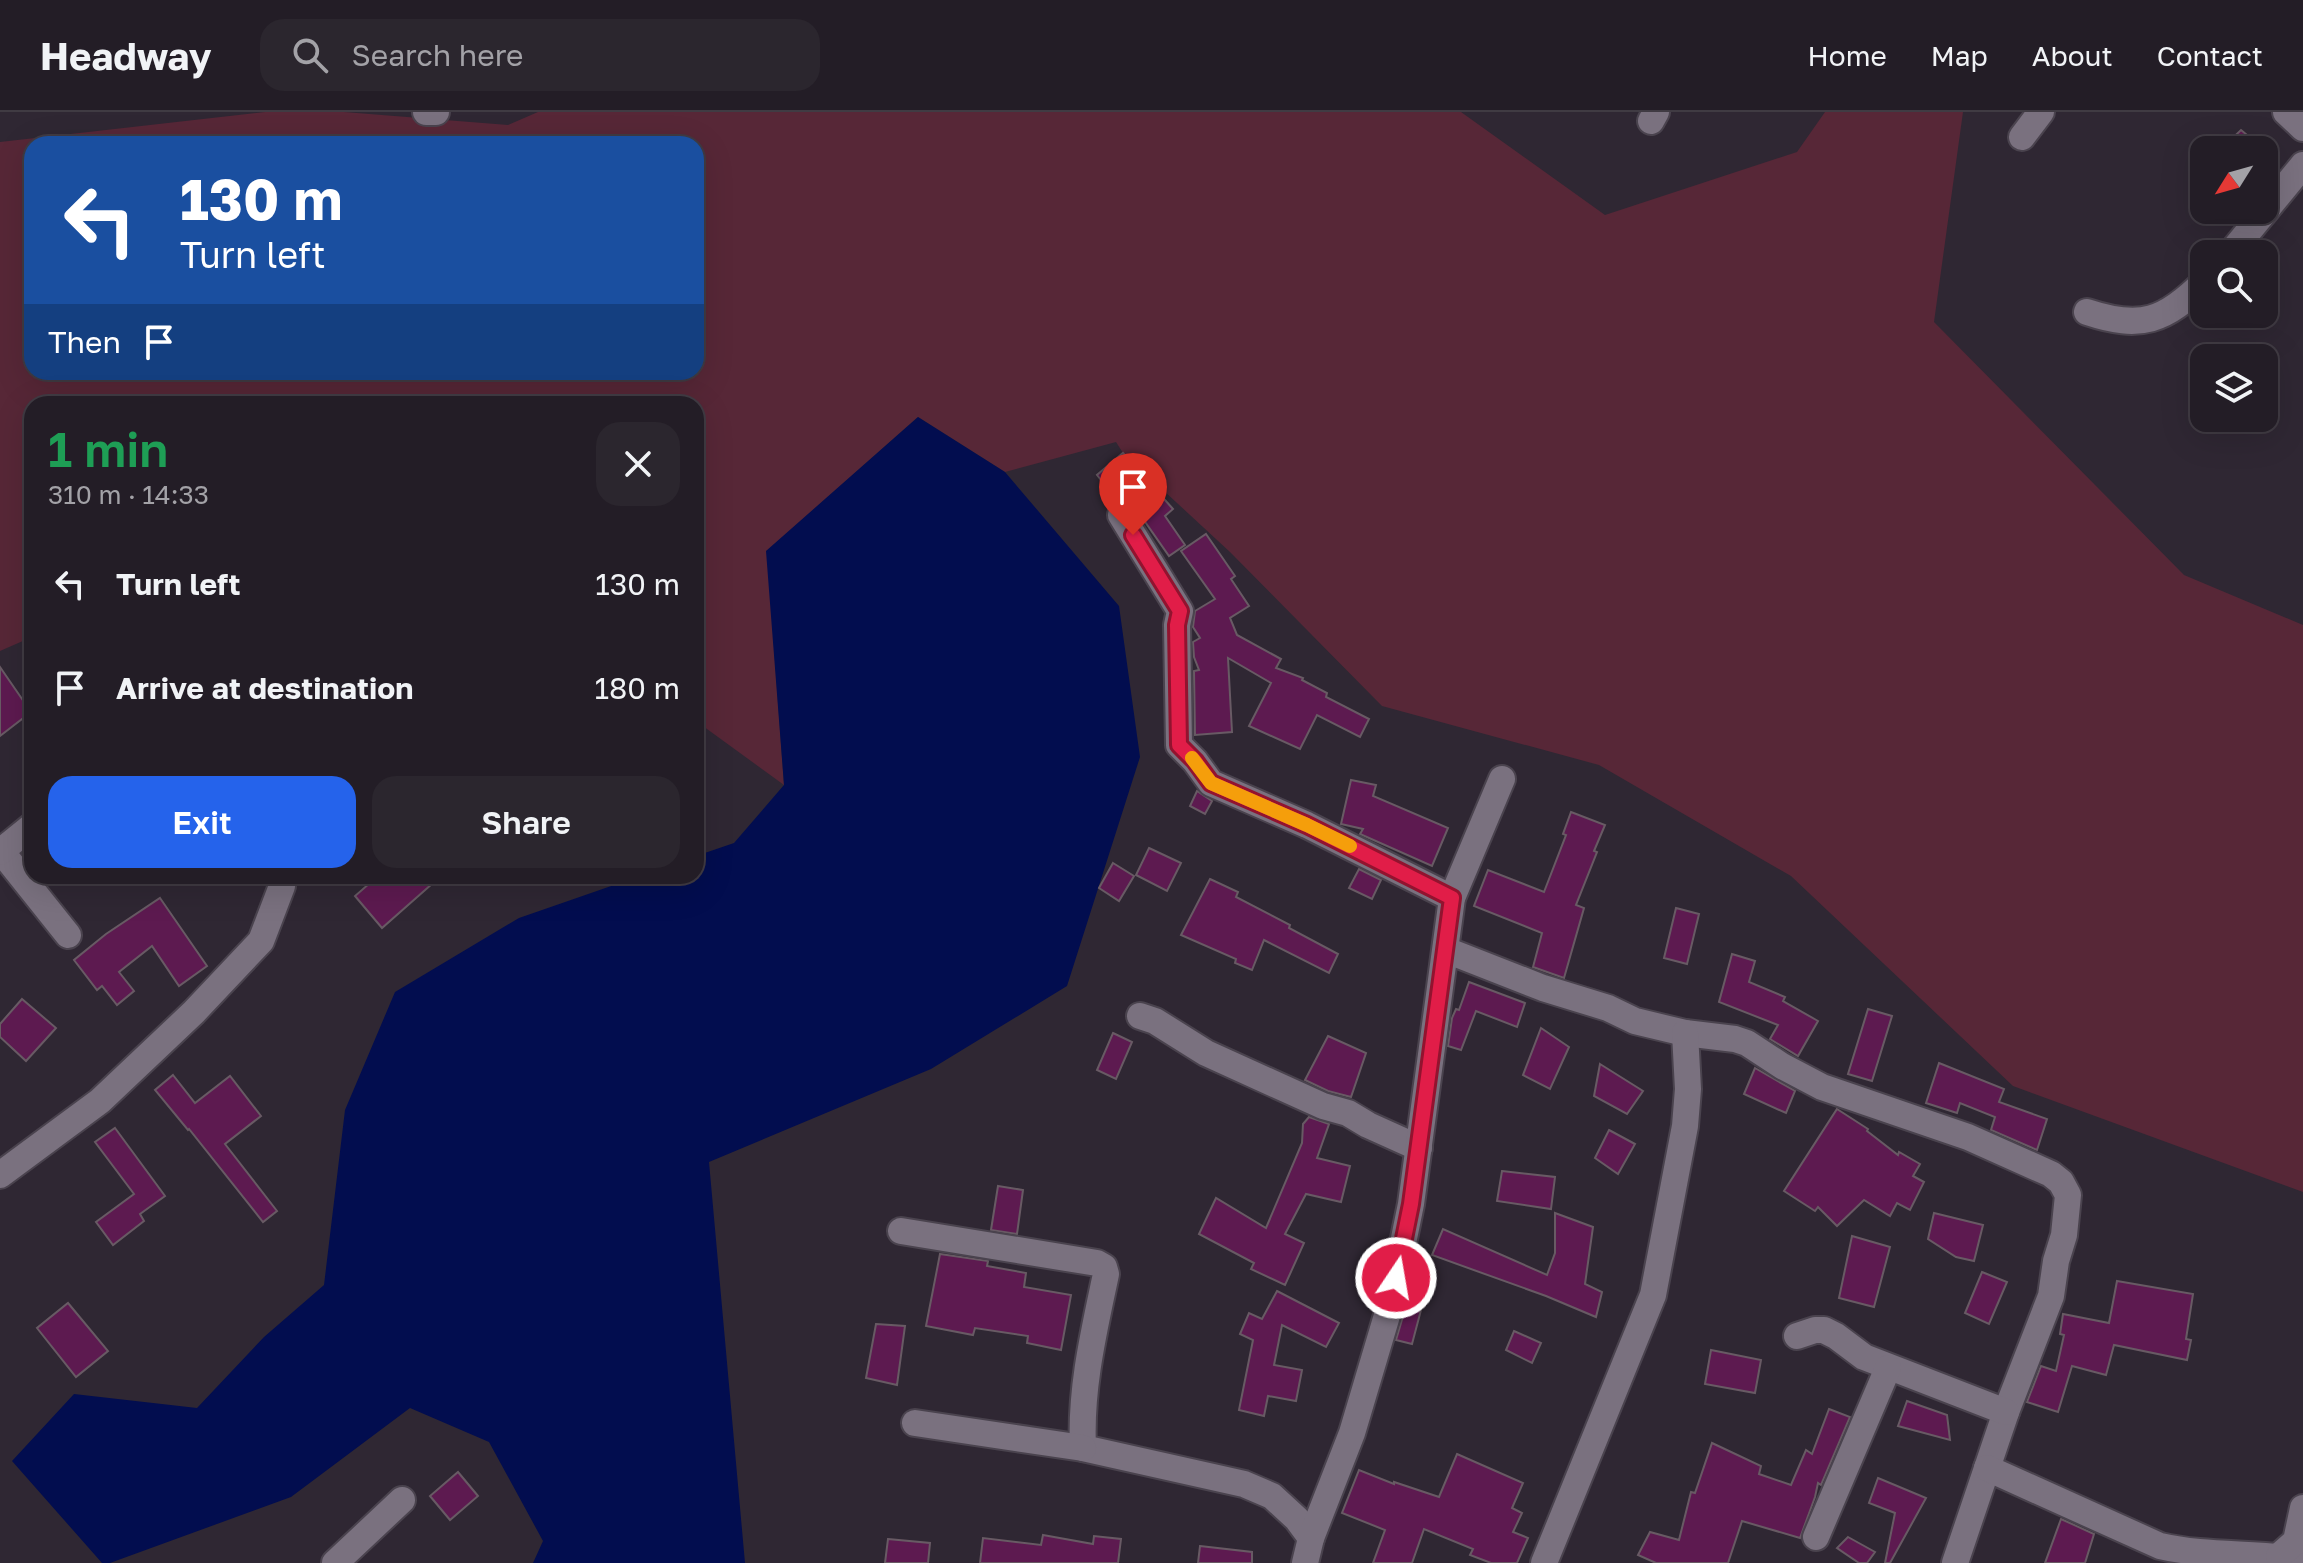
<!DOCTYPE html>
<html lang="en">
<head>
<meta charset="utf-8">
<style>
	:root { --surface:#231d26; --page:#2b262e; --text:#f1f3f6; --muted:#a3a2a7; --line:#403b43; --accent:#2563eb }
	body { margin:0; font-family:"Golos Text",sans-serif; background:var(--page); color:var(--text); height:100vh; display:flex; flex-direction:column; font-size:30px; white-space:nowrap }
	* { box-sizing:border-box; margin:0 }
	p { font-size:26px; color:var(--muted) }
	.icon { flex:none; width:44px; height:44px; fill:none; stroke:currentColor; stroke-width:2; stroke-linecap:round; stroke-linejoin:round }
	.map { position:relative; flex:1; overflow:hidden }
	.panel { position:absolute; left:24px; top:284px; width:680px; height:488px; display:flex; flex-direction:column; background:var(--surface); border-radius:24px; box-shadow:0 8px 32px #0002,0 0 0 2px var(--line) }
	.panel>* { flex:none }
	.banner { position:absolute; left:24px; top:24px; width:680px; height:244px; border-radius:24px; box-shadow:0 8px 32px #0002,0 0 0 2px var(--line); background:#1a4fa0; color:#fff; overflow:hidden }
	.needle { width:52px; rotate:233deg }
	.tools { position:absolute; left:2190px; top:24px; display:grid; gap:16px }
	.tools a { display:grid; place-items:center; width:88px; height:88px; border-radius:16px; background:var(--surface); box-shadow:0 8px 32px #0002,0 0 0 2px var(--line); font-size:40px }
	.pin { position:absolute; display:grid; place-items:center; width:68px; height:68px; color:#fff; margin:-82px -34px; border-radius:50% 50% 50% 0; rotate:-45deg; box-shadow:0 0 8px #0007 }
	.pin .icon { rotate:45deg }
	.me { position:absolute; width:88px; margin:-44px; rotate:12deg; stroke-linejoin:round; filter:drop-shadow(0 0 6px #0008) }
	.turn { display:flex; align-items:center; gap:28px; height:168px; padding:0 24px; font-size:36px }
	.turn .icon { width:104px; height:104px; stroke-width:2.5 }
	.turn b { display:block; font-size:56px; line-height:68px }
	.then { display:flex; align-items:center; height:76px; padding:0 24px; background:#0003; gap:16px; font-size:30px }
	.round { display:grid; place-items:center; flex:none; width:84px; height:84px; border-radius:24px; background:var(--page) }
	.headline { display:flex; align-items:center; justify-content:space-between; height:136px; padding:0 24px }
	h1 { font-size:48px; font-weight:600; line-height:60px; color:#1e9e55 }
	.action { display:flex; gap:16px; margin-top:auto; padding:16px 24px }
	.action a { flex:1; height:92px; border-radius:24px; background:var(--accent); color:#fff; font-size:32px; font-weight:600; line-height:92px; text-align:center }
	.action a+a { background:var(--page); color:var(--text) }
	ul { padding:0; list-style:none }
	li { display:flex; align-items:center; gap:24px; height:104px; padding:0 24px }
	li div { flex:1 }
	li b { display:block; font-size:30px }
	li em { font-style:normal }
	header { display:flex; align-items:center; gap:48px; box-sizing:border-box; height:112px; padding:0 40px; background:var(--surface); border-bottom:2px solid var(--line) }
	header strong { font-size:38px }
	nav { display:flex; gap:44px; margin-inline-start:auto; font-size:28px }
	.search { width:560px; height:72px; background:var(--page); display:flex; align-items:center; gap:20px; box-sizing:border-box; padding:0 28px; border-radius:24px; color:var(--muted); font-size:30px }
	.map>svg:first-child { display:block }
	.green { fill:#572737; fill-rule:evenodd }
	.water { fill:#020d4f }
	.building { fill:#5d1a50; stroke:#685a64; stroke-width:2 }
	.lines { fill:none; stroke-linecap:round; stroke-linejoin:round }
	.minor-casing { stroke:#4a434e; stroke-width:30 }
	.minor { stroke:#7a717f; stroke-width:26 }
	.route-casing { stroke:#92132f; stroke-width:20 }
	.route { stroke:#e11d48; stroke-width:14 }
	.slow { stroke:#f59e0b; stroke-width:14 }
</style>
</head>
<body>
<header>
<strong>Headway</strong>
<div class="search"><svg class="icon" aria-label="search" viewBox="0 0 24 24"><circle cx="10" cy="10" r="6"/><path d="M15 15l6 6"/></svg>Search here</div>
<nav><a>Home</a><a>Map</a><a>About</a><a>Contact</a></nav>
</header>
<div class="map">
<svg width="2303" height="1451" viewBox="0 0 2303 1451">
	<rect width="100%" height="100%" fill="#2f2733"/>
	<path class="green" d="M265,0h79l164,13 30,-13h923l144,103 192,-63 28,-40h138l-29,210 250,253 119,50v567l-290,-106 -222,-210 -192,-111 -217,-59 -152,-154 -107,-99 -7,-11 -111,30 -87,-55 -151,134 17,234 -88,-64v-317h-664v233l-32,14v-509zM32,32h664v228h-664z"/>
	<path class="water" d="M918,305l87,55 114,134 21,151 -73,229 -136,83 -222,93 36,401h-212l10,-22 -54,-99 -79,-34 -119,89 -181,66h-8l-90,-102 62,-67 123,14 67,-71 60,-52 21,-175 50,-118 124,-74 121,-42h56v-20l38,-13 50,-58 -18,-234z"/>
	<g class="building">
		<path d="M2241,18l24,20h-45z"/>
		<path d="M1123,341l50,56 -8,7 20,29 -16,11 -35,-50 -6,-5 -11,-1 -20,-25z"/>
		<path d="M1206,422l29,42 -4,3 18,27 -19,12 7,17 44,24 -5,9 27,10 -1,2 25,13 -1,4 43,22 -9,18 -43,-22 -17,34 -51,-23 22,-43 -43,-25 4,74 -37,3 -1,-64 5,-1 -5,-13 -1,-15 7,-4 -7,-11 2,-16 20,-12 -34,-48z"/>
		<path d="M0,555l31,45 -31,24z"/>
		<path d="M1351,668l25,5 -3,11 75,32 -16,38 -72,-32 3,-5 -22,-5z"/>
		<path d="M1197,679l15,10 -7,13 -15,-8z"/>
		<path d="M1571,700l34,13 -11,26 3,1 -21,53 8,3 -20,70 -31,-11 9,-34 -68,-27 14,-36 56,22 22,-57 -3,-1z"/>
		<path d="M1149,736l32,15 -14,28 -31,-16z"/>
		<path d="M1113,751l21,13 -15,25 -20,-13z"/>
		<path d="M1359,757l22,11 -9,19 -23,-11z"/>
		<path d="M378,764h63l-59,52 -27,-32z"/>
		<path d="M1210,767l28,13 -2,5 54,28 -1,3 49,26 -9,19 -65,-33 -12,30 -17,-7 1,-4 -55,-24z"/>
		<path d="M160,786l47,68 -28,20 -27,-40 -33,26 15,19 -17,14 -15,-19 -5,4 -23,-30 32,-26z"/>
		<path d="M1676,796l23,6 -12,50 -23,-6z"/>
		<path d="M1732,842l23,7 -6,21 36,15 -2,4 35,20 -20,35 -28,-17 8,-14 -59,-23z"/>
		<path d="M1469,870l56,21 -8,24 -41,-16 -15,39 -13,-4 4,-28 4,-9 3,1z"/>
		<path d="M22,887l34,29 -30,33 -26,-24v-13z"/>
		<path d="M1868,897l24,7 -20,65 -24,-7z"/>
		<path d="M1541,916l28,19 -19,42 -27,-14z"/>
		<path d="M1113,921l19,9 -16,37 -19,-9z"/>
		<path d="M1328,924l38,17 -15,44 -23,-6 -23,-11z"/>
		<path d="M1939,951l65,26 -5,13 48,17 -10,31 -46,-20 4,-13 -35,-14 -3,10 -31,-10z"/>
		<path d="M1600,952l43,27 -16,23 -33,-18z"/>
		<path d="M1755,956l40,23 -9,22 -42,-19z"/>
		<path d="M173,963l22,28 35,-27 31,40 -36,28 52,67 -14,11 -74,-93 -1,1 -33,-40z"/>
		<path d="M1837,997l31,20 -1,2 31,24 1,-3 21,12 -7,12 11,6 -14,28 -13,-7 -7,13 -26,-16 -27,26 -19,-19 -3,4 -31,-20z"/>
		<path d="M1309,1005l20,7 -12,34 33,8 -9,36 -35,-8 -21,40 19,9 -19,42 -34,-16 3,-6 -55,-29 17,-36 50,30 36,-85 1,-19z"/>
		<path d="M115,1016l50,68 -25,18 4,7 -31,24 -17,-23 38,-28 -39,-52z"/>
		<path d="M1609,1018l26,14 -17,30 -23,-16z"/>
		<path d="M1502,1059l53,6 -4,32 -54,-8z"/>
		<path d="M998,1074l25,4 -6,44 -26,-4z"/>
		<path d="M1555,1101l38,14 -8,57 17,8 -6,25 -50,-21 -114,-41 11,-26 104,46 8,-22z"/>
		<path d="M1934,1101l49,12 -9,36 -18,-4 -28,-18z"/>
		<path d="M1852,1124l38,11 -16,60 -35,-9z"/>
		<path d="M940,1142l48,7 -1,5 39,7 -2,14 47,8 -10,55 -34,-7 1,-7 -53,-8 -2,7 -47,-9z"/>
		<path d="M1982,1160l25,10 -18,42 -24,-11z"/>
		<path d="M2117,1169l76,13 -7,45 5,1 -4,20 -73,-15 -8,30 -34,-9 -14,46 -31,-10 14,-36 15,5 8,-36 -4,-1 3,-20 46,9z"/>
		<path d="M1277,1179l62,32 -13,24 -44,-22 -8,40 28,5 -6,31 -28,-5 -4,20 -25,-6 14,-70 -13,-6 9,-21 13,6z"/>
		<path d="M68,1191l40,48 -32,26 -39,-49z"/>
		<path d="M1406,1194l15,4 -9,34 -16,-4z"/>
		<path d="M876,1212l29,2 -8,59 -31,-7z"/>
		<path d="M1514,1219l27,12 -9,20 -26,-13z"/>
		<path d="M1711,1238l50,10 -6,33 -50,-9z"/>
		<path d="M1907,1289l40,14 3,25 -52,-14z"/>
		<path d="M1829,1297l21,8 -29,68 -3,-2 -3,14 -15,41 -58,-17 -14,42h-72l-18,-8 12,-23 29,8 12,-48 4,1 17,-50 49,23 -2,8 32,11 15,-35 6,4z"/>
		<path d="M1457,1342l66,29 -11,25 10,5 -9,19 15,6 -11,25h-26l-21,-8 3,-6 -49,-20 -12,34h-39l12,-33 -43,-17 17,-43 35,14v-2l45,15z"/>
		<path d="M458,1360l20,24 -28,24 -20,-24z"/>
		<path d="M1878,1366l48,20 -36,65h-5l10,-50 -26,-10z"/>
		<path d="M2061,1407l33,15 -9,29h-40z"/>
		<path d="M1043,1423l50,9 1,-8 27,3 -3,24h-138l3,-25 58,7z"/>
		<path d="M1848,1425l27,15 -8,11h-8l-22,-15z"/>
		<path d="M888,1427l42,4 -2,20h-43z"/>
		<path d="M1200,1434l52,6v11h-54z"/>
	</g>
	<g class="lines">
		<g class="minor-casing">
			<g id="minor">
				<path d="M426,0h10"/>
				<path d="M2286,0l17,16"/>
				<path d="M1651,9l5,-9"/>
				<path d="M2022,25l19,-25"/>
				<path d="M2230,142l73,-89"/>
				<path d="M2087,200c54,18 78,9 117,-30"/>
				<path d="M1121,403l59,96 -3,14 2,120 16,16 16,22 96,42 145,73"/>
				<path d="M1,739l67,84"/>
				<path d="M0,740l32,-26"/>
				<path d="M1446,838l97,38 65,20 27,13 50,12 50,6 12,4 35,23 40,21 146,50 83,37 10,8 7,13 -4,40 -8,26 -5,35 -45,116 -51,151"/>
				<path d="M1140,904l15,5 51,32 117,53 25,7 20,12 51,23"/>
				<path d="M0,1063l100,-74 94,-89 67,-71 21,-55 -3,-10"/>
				<path d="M901,1119l196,32 7,4 2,7c-12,57 -26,115 -23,174l161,36 28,12 25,23 14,19"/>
				<path d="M1797,1224l18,-6h9l12,6 28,21 142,55"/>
				<path d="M915,1311l168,25"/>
				<path d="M1987,1356l173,78c47,11 96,6 143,14"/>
				<path d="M1816,1425l72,-169"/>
				<path d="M2279,1444l17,-15 7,-33"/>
				<path d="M335,1451l67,-63"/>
				<path d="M1305,1451l6,-25 41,-105 39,-131 20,-98 41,-306 50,-119"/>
				<path d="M1544,1451l109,-268 32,-169 3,-37 -3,-56"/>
			</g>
		</g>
		<use href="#minor" class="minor"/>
	</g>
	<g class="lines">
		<g class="route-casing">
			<path id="route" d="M1133,423l47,76 -3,14 2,120 16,16 16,22 96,42 145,73 -41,306 -15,74"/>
		</g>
		<use href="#route" class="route"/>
		<path class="slow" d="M1192,646l19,25 96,42 43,21"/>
	</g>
</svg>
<div class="tools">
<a><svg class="needle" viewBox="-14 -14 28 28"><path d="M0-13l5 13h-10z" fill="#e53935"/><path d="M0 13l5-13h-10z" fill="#a3a2a7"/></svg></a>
<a><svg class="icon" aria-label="search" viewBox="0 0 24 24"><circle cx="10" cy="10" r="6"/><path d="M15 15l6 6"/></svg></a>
<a><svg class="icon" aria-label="layers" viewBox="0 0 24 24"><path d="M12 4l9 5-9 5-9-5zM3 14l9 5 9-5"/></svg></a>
</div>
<div class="pin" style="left:1133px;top:423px;background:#d93025"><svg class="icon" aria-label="arrive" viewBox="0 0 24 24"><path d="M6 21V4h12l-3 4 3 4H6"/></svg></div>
<svg class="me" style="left:1396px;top:1166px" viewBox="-20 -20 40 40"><circle r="17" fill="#e11d48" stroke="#fff" stroke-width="3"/><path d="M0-11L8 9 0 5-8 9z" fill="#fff"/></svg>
<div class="banner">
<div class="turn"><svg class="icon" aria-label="left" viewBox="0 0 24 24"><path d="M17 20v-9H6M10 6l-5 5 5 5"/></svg><div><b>130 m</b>Turn left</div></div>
<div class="then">Then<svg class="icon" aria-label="arrive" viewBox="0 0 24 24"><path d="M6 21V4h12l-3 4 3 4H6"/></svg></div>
</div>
<section class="panel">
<div class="headline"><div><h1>1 min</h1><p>310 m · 14:33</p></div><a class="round"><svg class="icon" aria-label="close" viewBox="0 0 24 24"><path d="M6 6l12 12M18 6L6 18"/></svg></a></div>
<ul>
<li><svg class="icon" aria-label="left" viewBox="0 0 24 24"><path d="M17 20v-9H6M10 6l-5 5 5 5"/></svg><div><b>Turn left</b></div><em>130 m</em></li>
<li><svg class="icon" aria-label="arrive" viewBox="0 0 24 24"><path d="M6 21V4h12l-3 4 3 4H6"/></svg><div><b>Arrive at destination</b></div><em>180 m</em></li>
</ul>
<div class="action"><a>Exit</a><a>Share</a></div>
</section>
</div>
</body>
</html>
